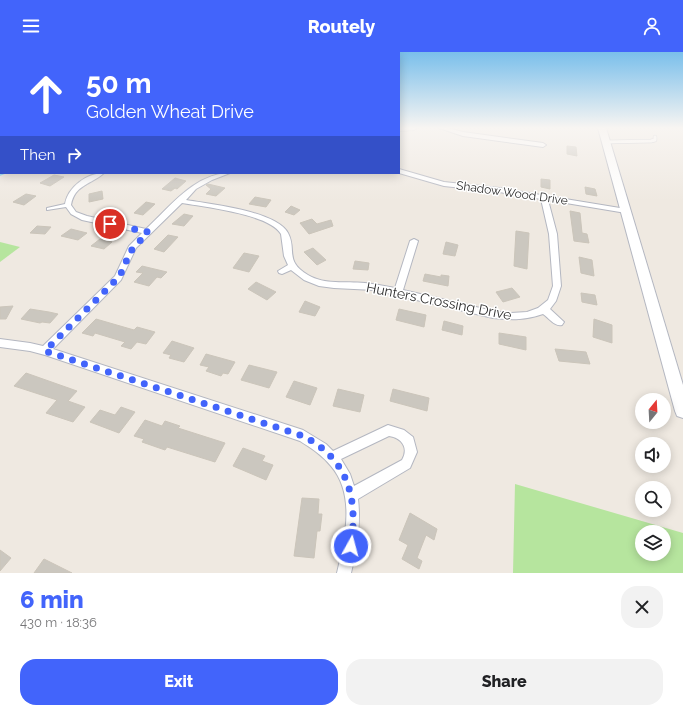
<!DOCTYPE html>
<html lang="en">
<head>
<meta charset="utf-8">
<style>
	:root { --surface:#fff; --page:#f2f2f2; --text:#202124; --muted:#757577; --accent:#4264fb }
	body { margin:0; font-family:Raleway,sans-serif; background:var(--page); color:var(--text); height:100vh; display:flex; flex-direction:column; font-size:15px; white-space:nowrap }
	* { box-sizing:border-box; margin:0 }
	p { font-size:13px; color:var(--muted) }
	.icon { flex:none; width:22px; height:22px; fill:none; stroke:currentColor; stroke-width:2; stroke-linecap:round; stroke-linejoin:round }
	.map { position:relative; height:521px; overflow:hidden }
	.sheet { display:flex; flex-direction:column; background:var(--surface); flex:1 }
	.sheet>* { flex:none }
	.banner { position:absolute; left:0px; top:0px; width:400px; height:122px; box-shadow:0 2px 10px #0003; background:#4264fb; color:#fff; overflow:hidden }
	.needle { width:26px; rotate:18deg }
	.controls { position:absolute; left:635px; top:341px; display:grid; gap:8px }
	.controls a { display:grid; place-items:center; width:36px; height:36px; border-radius:50%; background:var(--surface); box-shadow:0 2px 10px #0003; font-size:20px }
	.pin { position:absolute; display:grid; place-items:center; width:34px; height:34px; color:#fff; margin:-17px; border:2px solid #fff; border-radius:50%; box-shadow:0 1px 4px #0007 }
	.me { position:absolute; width:44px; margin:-22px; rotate:7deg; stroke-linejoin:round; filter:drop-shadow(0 0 3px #0008) }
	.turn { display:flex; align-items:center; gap:14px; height:84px; padding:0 20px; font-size:18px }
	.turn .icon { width:52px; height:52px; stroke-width:2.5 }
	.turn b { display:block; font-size:28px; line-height:34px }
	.then { display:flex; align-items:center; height:38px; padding:0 20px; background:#0003; gap:8px; font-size:15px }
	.round { display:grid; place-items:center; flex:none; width:42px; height:42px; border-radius:16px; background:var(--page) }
	.summary { display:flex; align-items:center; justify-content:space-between; height:68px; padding:0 20px }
	h1 { font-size:24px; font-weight:800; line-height:30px; color:var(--accent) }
	.button { display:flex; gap:8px; margin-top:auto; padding:8px 20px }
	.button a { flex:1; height:46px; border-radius:16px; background:var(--accent); color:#fff; font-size:16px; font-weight:800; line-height:46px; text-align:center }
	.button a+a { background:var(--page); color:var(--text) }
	header { display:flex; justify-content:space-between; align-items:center; height:52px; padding:0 20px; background:var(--accent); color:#fff; font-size:18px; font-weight:800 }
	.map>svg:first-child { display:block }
	.green { fill:#b6e59e; fill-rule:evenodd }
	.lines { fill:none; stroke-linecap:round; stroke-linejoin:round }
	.stream { stroke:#75cff0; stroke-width:1.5 }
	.building { fill:#cbc7bf; stroke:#cbc5ba }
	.service-casing { stroke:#b4b7c1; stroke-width:4.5 }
	.minor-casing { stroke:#b4b7c1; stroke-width:2 }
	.secondary-casing { stroke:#b4b7c1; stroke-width:2 }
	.service { stroke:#fff; stroke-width:3 }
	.minor { fill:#fff; fill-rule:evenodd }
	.secondary { fill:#fff; fill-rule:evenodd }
	.route { stroke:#4264fb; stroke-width:7; stroke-dasharray:0 12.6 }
	.labels { text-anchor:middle; stroke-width:3; stroke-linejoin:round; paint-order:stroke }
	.far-street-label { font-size:12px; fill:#2e2e2e; stroke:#fff }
	.street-label { font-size:14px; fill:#2e2e2e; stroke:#fff }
</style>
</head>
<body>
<header><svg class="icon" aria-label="menu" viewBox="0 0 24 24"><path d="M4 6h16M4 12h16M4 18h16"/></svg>Routely<svg class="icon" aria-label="person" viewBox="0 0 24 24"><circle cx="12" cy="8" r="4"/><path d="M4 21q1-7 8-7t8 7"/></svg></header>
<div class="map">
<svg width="683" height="521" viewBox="0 0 683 521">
	<rect width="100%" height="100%" fill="#efe9e1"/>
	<g class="green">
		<path d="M0,190l20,5 -20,15z"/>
		<path d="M515,432l168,49v40h-170zM642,480h22v22h-22z"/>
	</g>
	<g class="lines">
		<path class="stream" d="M0,123l5,-2"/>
	</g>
	<g class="building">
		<path d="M567,94l9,1 1,9 -10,-2z"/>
		<path d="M54,123l10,2 -14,9 -10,-3z"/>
		<path d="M175,126l11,3 -9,8 -2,-1 -4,3 -9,-2z"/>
		<path d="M541,127l9,1v9l-9,-2z"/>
		<path d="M208,132l17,4 -9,8 -10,-2 5,-5 -5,-4z"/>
		<path d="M585,135l10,2 2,7 -11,-2z"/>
		<path d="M102,139l1,8 -14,3v-8z"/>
		<path d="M26,142l10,2 -12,9 -11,-3z"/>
		<path d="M255,145l16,3 -5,7 -17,-3z"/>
		<path d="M146,150l9,2 -12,11 -9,-2z"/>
		<path d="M291,154l9,4 -6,5 -9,-3z"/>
		<path d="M570,159l10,2 2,20 5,1 2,9 -15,-2z"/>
		<path d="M184,162l9,2 -9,10 -12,-2z"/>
		<path d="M312,167l5,5 14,-4 2,6 -24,8 -9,-11z"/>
		<path d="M37,174l14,1 -6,7 -15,-1z"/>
		<path d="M71,177l16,4 -9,7 -17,-4z"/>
		<path d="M516,179l13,2 -2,36 -13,-3z"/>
		<path d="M168,183l10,2 -14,15 -10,-3z"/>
		<path d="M100,187l12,3 -8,7 -13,-3z"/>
		<path d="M446,190l12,3 -3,11 -12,-2z"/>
		<path d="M313,196l13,12 -9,5 -13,-13z"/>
		<path d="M244,201l15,3 -10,16 -16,-4z"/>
		<path d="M579,205l13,3 2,16 -13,-3z"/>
		<path d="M355,209l14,2 -1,7 -15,-1z"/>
		<path d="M142,214l25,6 -6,6 -4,-1 -8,9 -15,-4 9,-9 -7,-1z"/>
		<path d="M425,222l16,3v-2l8,1 -1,10 -25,-5z"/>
		<path d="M256,230l20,10 -9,8 -19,-11z"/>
		<path d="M512,236l8,9 -17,5 -7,-10z"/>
		<path d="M581,241l14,2 2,10 -15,-3z"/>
		<path d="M305,249l15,6 -5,9 -16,-4z"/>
		<path d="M13,254l-7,13h-6v-12z"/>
		<path d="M30,257l19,3 9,2 -8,9 -8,-1 -2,1 -19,-4z"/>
		<path d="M399,257l27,6 -2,12 -28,-7z"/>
		<path d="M96,267l38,11 3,-3 18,5 -9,12 -9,-2 -6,7 -10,-3 4,-4 -30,-9 -2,3 -11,-3z"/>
		<path d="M594,267l18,6v18l-19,-6z"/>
		<path d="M444,269l19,5 -1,9 -20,-5z"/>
		<path d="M499,281l27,4v13l-27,-6z"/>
		<path d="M172,289l22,7 -10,14 -15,-4 2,-3 -8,-2z"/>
		<path d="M555,297l31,3 4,12 -31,-3z"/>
		<path d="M206,302l29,8 -7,12 -5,-1 -2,3 -15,-5 3,-4 -9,-2z"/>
		<path d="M249,313l28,7 -8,16 -28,-8z"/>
		<path d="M26,321l51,18 -9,10 17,6 -12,15 -27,-9 11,-13 -43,-14z"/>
		<path d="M294,329l23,7 -7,17 -24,-8z"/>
		<path d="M338,337l26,6 -4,17 -27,-6z"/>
		<path d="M393,337l36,9 -2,13 -37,-10z"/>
		<path d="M121,355l14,5 -16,21 -29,-11 10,-12 15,5z"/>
		<path d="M145,368l17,6 3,-5 15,5 -2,2 47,15 -10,19 -48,-15 -2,3 -23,-8 2,-3 -10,-3z"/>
		<path d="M243,396l22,8 -3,5 11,4 -7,15 -33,-14z"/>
		<path d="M302,446l17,1 -1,15h4l-2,17h-3l-3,27 -20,-2z"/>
		<path d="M410,461l27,16 -3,11 -8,-5 -9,23 5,3 -3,8 -17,-10 6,-14 -9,-5z"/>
		<path d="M0,498l11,8 -11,13z"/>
		<path d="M44,507l28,14h-38z"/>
	</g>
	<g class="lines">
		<g class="service-casing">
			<path id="service" d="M606,90l45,-1 4,-1v-3"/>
		</g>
		<g class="minor-casing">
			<g id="minor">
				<path d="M399,76h18l-3,2 -15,1z"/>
				<path d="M439,76h9l15,4 80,11 3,2 -3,2 -80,-11z"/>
				<path d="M399,117l45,13 55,6 42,7 3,-1 3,2 79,13 3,2 -3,2 -78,-13 9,34 4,52 -5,15 -6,8 14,13 -2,3c-7,2 -13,-7 -19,-11 -18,6 -30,6 -50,4l-119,-28 -40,-2 -15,-2 -15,-6 -13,-10 -9,4 -3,-1 -1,-2 10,-6 -4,-9 -3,-22c-12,-20 -76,-27 -99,-31l-46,45 -15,32 -68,69 250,81 23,14 7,7 55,-26 16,5 9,7 4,15 -7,16 -52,31c3,25 -1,49 -7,74h-14c8,-34 19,-78 -6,-107 -9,-11 -20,-18 -31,-25l-255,-86 -15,-4 -30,-4v-8l30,4 13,3 72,-70 14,-30 13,-13 -60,-13 -11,-6 -5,-7 -19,3v-2l18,-4c3,-17 22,-31 39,-31 -13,12 -29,11 -33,32l5,7 11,4 59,13c24,-22 49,-56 84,-56l-18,7 -16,9 -10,11c24,4 90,11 102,33 9,17 -4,28 20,42 17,10 37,6 57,8 10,1 20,3 30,5l15,-47 4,-2 4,2 -15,49 90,21 18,2 16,-1 11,-4 10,-8 5,-14 -4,-52 -8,-35 -42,-7 -55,-6 -45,-13zM389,384c13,2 20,12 13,24l-48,26 -4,-12 -9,-15z"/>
			</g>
		</g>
		<g class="secondary-casing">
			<path id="secondary" d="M598,76h8l77,257v33l-6,-2 -2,-5z"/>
		</g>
		<use href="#service" class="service"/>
		<use href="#minor" class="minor"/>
		<use href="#secondary" class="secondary"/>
	</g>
	<linearGradient id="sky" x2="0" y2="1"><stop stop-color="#7abfeb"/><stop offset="0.51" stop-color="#f8f5f2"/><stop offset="1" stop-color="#f8f5f2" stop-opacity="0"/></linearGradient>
	<rect width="683" height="149" fill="url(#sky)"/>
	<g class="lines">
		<path class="route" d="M110,172l38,8 -19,21 -5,15 -6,10 -73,73 258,85c46,24 55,62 48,110"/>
	</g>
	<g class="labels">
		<g class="far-street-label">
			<text transform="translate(512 141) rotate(8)" y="4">Shadow Wood Drive</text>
		</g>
		<g class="street-label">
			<text transform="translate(439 249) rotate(11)" y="5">Hunters Crossing Drive</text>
		</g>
	</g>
</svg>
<div class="controls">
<a><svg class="needle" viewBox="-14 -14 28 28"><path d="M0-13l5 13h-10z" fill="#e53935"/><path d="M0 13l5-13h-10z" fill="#757577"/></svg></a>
<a><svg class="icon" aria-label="sound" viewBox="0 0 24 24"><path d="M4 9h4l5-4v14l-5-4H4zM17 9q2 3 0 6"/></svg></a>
<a><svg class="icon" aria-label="search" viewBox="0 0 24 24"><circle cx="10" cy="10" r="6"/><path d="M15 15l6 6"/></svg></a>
<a><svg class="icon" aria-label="layers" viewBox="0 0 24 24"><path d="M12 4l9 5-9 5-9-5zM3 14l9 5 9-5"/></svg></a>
</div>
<div class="pin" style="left:110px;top:172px;background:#d93025"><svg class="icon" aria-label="arrive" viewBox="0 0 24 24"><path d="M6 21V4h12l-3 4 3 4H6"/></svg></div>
<svg class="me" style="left:351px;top:494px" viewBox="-20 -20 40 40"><circle r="17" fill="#4264fb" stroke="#fff" stroke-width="3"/><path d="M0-11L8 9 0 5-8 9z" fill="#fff"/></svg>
<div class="banner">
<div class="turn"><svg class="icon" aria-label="ahead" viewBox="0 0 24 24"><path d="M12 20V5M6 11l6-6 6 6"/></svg><div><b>50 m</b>Golden Wheat Drive</div></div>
<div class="then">Then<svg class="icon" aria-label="right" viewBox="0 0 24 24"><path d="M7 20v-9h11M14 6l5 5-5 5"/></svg></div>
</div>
</div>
<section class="sheet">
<div class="summary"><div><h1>6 min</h1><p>430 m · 18:36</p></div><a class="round"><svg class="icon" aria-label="close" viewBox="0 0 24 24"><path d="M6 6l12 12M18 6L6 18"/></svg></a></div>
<div class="button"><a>Exit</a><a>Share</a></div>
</section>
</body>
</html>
